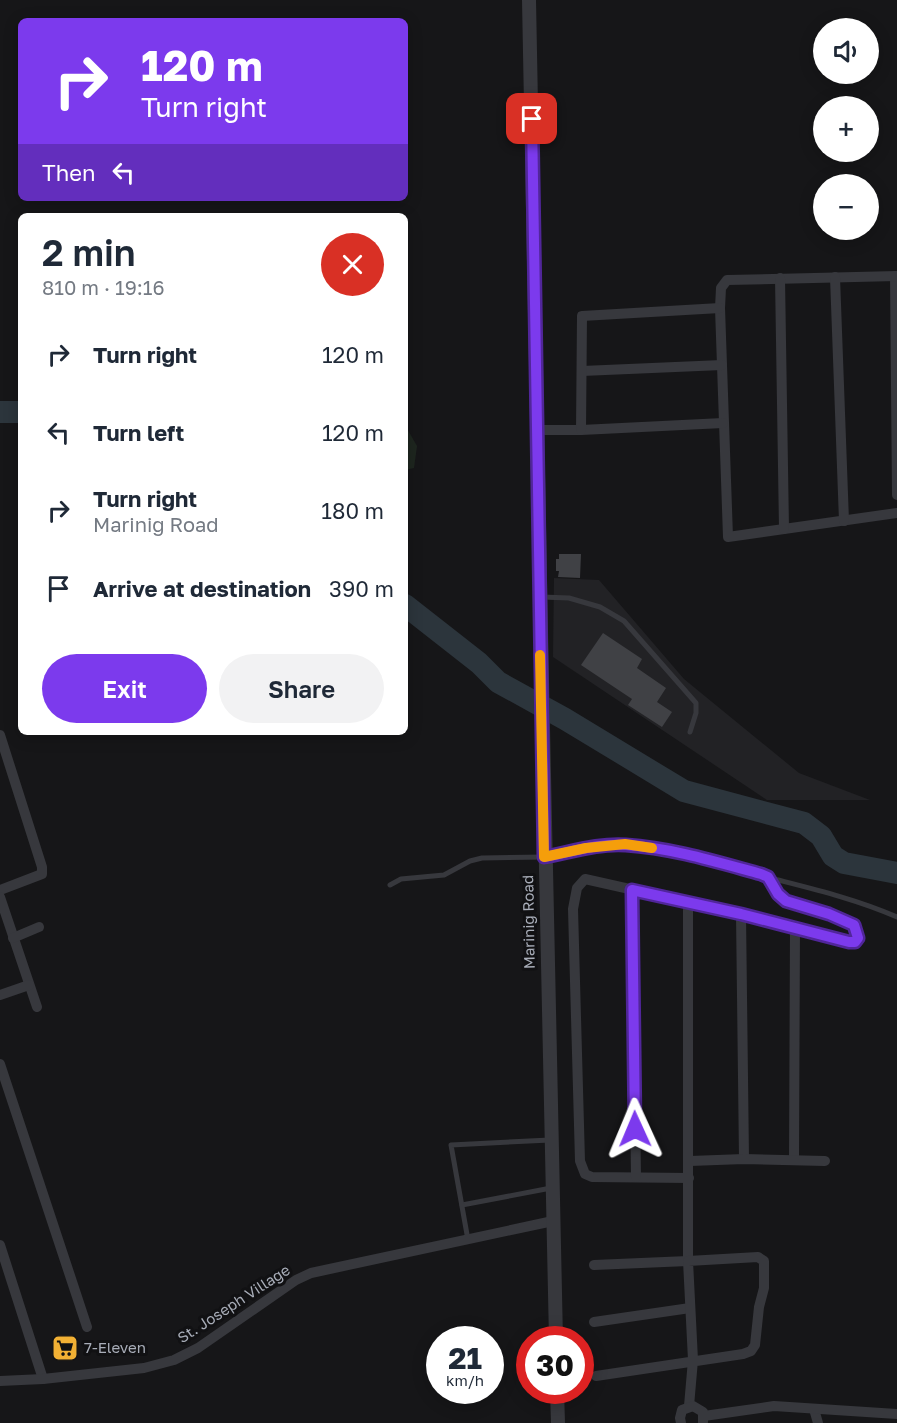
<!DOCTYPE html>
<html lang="en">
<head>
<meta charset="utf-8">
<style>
	:root { --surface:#fff; --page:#f2f2f3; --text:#1f2937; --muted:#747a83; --accent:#7c3aed }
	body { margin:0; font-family:"Golos Text",sans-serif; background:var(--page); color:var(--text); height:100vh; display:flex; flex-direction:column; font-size:22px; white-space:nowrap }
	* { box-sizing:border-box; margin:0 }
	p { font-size:20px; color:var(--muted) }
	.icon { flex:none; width:33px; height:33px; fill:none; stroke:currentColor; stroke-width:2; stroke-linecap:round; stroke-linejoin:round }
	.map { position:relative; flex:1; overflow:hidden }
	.panel { position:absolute; left:18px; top:213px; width:390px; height:522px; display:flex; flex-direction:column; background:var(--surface); border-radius:9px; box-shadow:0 3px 15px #0003 }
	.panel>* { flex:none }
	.banner { position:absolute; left:18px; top:18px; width:390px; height:183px; border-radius:9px; box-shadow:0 3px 15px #0003; background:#7c3aed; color:#fff; overflow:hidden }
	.buttons { position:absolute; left:813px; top:18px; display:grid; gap:12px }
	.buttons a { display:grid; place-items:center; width:66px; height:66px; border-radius:50%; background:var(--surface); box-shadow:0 3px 15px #0003; font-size:30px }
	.speed { position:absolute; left:426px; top:1326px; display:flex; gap:12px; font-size:30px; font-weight:700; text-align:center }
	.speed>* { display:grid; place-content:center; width:78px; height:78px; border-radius:50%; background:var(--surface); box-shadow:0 3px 15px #0003; line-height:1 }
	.speed small { font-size:15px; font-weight:400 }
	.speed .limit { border:9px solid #d22; background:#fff; color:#111 }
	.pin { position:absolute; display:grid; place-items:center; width:51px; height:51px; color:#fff; margin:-26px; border-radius:12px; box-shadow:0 3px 9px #0006 }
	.me { position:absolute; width:66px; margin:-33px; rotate:359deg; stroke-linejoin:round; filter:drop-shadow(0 0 4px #0008) }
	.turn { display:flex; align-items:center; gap:21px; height:126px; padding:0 24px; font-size:27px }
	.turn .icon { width:78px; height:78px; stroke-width:2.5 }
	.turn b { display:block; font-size:42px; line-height:51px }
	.then { display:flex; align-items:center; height:57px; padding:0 24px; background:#0003; gap:12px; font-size:22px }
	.round { display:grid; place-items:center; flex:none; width:63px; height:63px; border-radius:32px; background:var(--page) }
	.overview { display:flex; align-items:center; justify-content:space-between; height:102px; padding:0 24px }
	h1 { font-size:36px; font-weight:600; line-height:45px }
	.button { display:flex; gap:12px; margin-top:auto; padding:12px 24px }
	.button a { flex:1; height:69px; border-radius:36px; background:var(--accent); color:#fff; font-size:24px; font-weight:600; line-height:69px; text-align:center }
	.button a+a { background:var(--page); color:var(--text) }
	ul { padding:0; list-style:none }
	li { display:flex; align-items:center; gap:18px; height:78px; padding:0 24px }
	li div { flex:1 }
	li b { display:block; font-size:22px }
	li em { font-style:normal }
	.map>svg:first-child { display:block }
	.built { fill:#222225 }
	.green { fill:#1e261f }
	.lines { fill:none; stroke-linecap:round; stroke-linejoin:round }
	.river { stroke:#2c353c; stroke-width:22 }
	.building { fill:#404145 }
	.service { stroke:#37383d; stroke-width:5 }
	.minor { stroke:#37383d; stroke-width:10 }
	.tertiary { stroke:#37383d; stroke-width:14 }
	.route-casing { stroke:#51269a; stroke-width:15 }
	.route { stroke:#7c3aed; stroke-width:10 }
	.slow { stroke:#f59e0b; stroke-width:10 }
	.labels { text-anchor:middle; stroke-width:6; stroke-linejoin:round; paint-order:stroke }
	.street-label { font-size:15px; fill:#a8adb8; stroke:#111113 }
	.poi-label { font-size:15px; fill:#a8adb8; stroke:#111113; text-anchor:start }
</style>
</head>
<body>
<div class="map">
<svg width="897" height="1423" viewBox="0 0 897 1423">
	<rect width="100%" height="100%" fill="#161618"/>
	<path class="built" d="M554,578l45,2 85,99 115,94 71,27h-103l-214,-143z"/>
	<path class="green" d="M405,425l12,21 -3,22 -9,2z"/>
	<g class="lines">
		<g class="river">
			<path d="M0,412h21"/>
			<path d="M405,605l74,58 19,19 67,37 119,72 120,32 17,13 12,20 11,7 53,10"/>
		</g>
	</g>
	<g class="building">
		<path d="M559,554h22l-1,24 -22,-1 1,-6h-3v-12h3z"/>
		<path d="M603,633l39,26 -5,9 29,20 -9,14 15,10 -10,15 -34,-22 4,-6 -51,-34z"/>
	</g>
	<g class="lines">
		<g class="service">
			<path d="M542,597l27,1 31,9 24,14 72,82v10l-6,19"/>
			<path d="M770,878c43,11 86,21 127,39"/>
			<path d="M390,885l11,-6 43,-4 26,-14 12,-3 62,-1"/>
			<path d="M462,1205l89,-17"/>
			<path d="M468,1240l-17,-95 99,-5"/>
		</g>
		<g class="minor">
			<path d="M895,276l2,219"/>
			<path d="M897,276l-170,4 -6,8 -1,20 8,229 169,-24"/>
			<path d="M835,277l9,244"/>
			<path d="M780,278l4,251"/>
			<path d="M582,371l140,-6"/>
			<path d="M538,430h43l142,-7"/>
			<path d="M581,430l1,-114 138,-8"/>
			<path d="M0,735l42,132v7l-42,16"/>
			<path d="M544,857c26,-5 55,-14 82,-12 46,3 91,17 135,29 12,5 13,20 25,27 16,8 82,15 69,41h-6l-108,-28 -156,-35 -8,9 -4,21 7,252 5,13 7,3 97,1"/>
			<path d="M632,890l4,287"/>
			<path d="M0,897l37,110"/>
			<path d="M741,914l3,245"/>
			<path d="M13,938l26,-11"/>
			<path d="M0,995l29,-10"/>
			<path d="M0,1064l87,263"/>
			<path d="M794,1160l1,-233"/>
			<path d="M690,1161l54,-2 81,2"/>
			<path d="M0,1245l43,134"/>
			<path d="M594,1265l94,-4v-359"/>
			<path d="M594,1322l96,-14"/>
			<path d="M596,1376l147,-22 8,-3 4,-6 4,-38 5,-19v-27l-6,-4 -70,4 5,99 -4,46"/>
			<path d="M0,1381l43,-2 101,-11 30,-8 24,-12 98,-68 15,-7 242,-52"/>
			<path d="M814,1409l4,14"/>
			<path d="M704,1416l70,-10 123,8"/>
			<path d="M681,1423l-1,-5 2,-8 11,-4 10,6v10"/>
		</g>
		<g class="tertiary">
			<path d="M529,0c10,447 15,893 27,1340"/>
			<path d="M557,1390l1,33"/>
		</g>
	</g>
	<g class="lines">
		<g class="route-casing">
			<path id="route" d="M532,119l12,738c27,-5 55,-14 82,-12 46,3 91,17 135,29l7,3 10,17 8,7 43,13 25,11 4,13 -3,4h-6l-108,-28 -109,-24 3,239"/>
		</g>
		<use href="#route" class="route"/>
		<path class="slow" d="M540,655l4,202 42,-9 39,-4 27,4"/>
	</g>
	<defs>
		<g id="supermarket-square" transform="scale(1.35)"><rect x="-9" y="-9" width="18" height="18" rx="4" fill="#f2b134" stroke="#111113"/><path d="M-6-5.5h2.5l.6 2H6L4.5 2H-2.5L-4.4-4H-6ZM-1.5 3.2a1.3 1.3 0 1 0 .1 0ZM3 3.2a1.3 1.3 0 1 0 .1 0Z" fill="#111"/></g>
	</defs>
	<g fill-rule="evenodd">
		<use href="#supermarket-square" x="65" y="1348"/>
	</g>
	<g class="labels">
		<g class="street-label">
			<text transform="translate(529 922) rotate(-91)" y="5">Marinig Road</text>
			<text transform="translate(234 1304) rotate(-33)" y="5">St. Joseph Village</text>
		</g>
		<g class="poi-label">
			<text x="84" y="1353">7-Eleven</text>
		</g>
	</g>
</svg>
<div class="buttons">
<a><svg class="icon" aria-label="sound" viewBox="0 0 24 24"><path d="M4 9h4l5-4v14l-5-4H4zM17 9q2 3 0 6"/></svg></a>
<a>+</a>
<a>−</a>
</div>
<div class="speed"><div>21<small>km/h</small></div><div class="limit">30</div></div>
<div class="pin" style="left:532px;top:119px;background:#d93025"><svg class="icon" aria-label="arrive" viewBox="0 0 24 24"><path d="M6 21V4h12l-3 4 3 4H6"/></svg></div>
<svg class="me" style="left:635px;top:1129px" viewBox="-20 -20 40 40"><path d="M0-17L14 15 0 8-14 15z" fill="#7c3aed" stroke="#fff" stroke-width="4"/></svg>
<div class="banner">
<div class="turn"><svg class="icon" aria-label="right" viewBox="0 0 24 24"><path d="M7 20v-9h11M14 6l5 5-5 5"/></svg><div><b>120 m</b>Turn right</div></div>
<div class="then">Then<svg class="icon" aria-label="left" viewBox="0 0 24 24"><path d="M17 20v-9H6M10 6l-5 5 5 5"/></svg></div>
</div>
<section class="panel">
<div class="overview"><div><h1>2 min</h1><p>810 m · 19:16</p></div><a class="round" style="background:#d93025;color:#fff"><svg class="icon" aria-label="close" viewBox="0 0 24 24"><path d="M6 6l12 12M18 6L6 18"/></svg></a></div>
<ul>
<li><svg class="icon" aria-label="right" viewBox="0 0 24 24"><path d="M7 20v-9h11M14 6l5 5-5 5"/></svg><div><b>Turn right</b></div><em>120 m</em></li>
<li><svg class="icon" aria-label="left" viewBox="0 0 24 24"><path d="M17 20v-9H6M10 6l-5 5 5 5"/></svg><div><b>Turn left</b></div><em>120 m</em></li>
<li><svg class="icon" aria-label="right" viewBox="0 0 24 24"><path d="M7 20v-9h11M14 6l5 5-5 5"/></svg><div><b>Turn right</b><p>Marinig Road</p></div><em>180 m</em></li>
<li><svg class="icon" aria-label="arrive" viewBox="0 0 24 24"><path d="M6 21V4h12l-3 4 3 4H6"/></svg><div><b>Arrive at destination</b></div><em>390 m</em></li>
</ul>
<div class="button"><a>Exit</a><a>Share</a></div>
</section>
</div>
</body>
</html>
